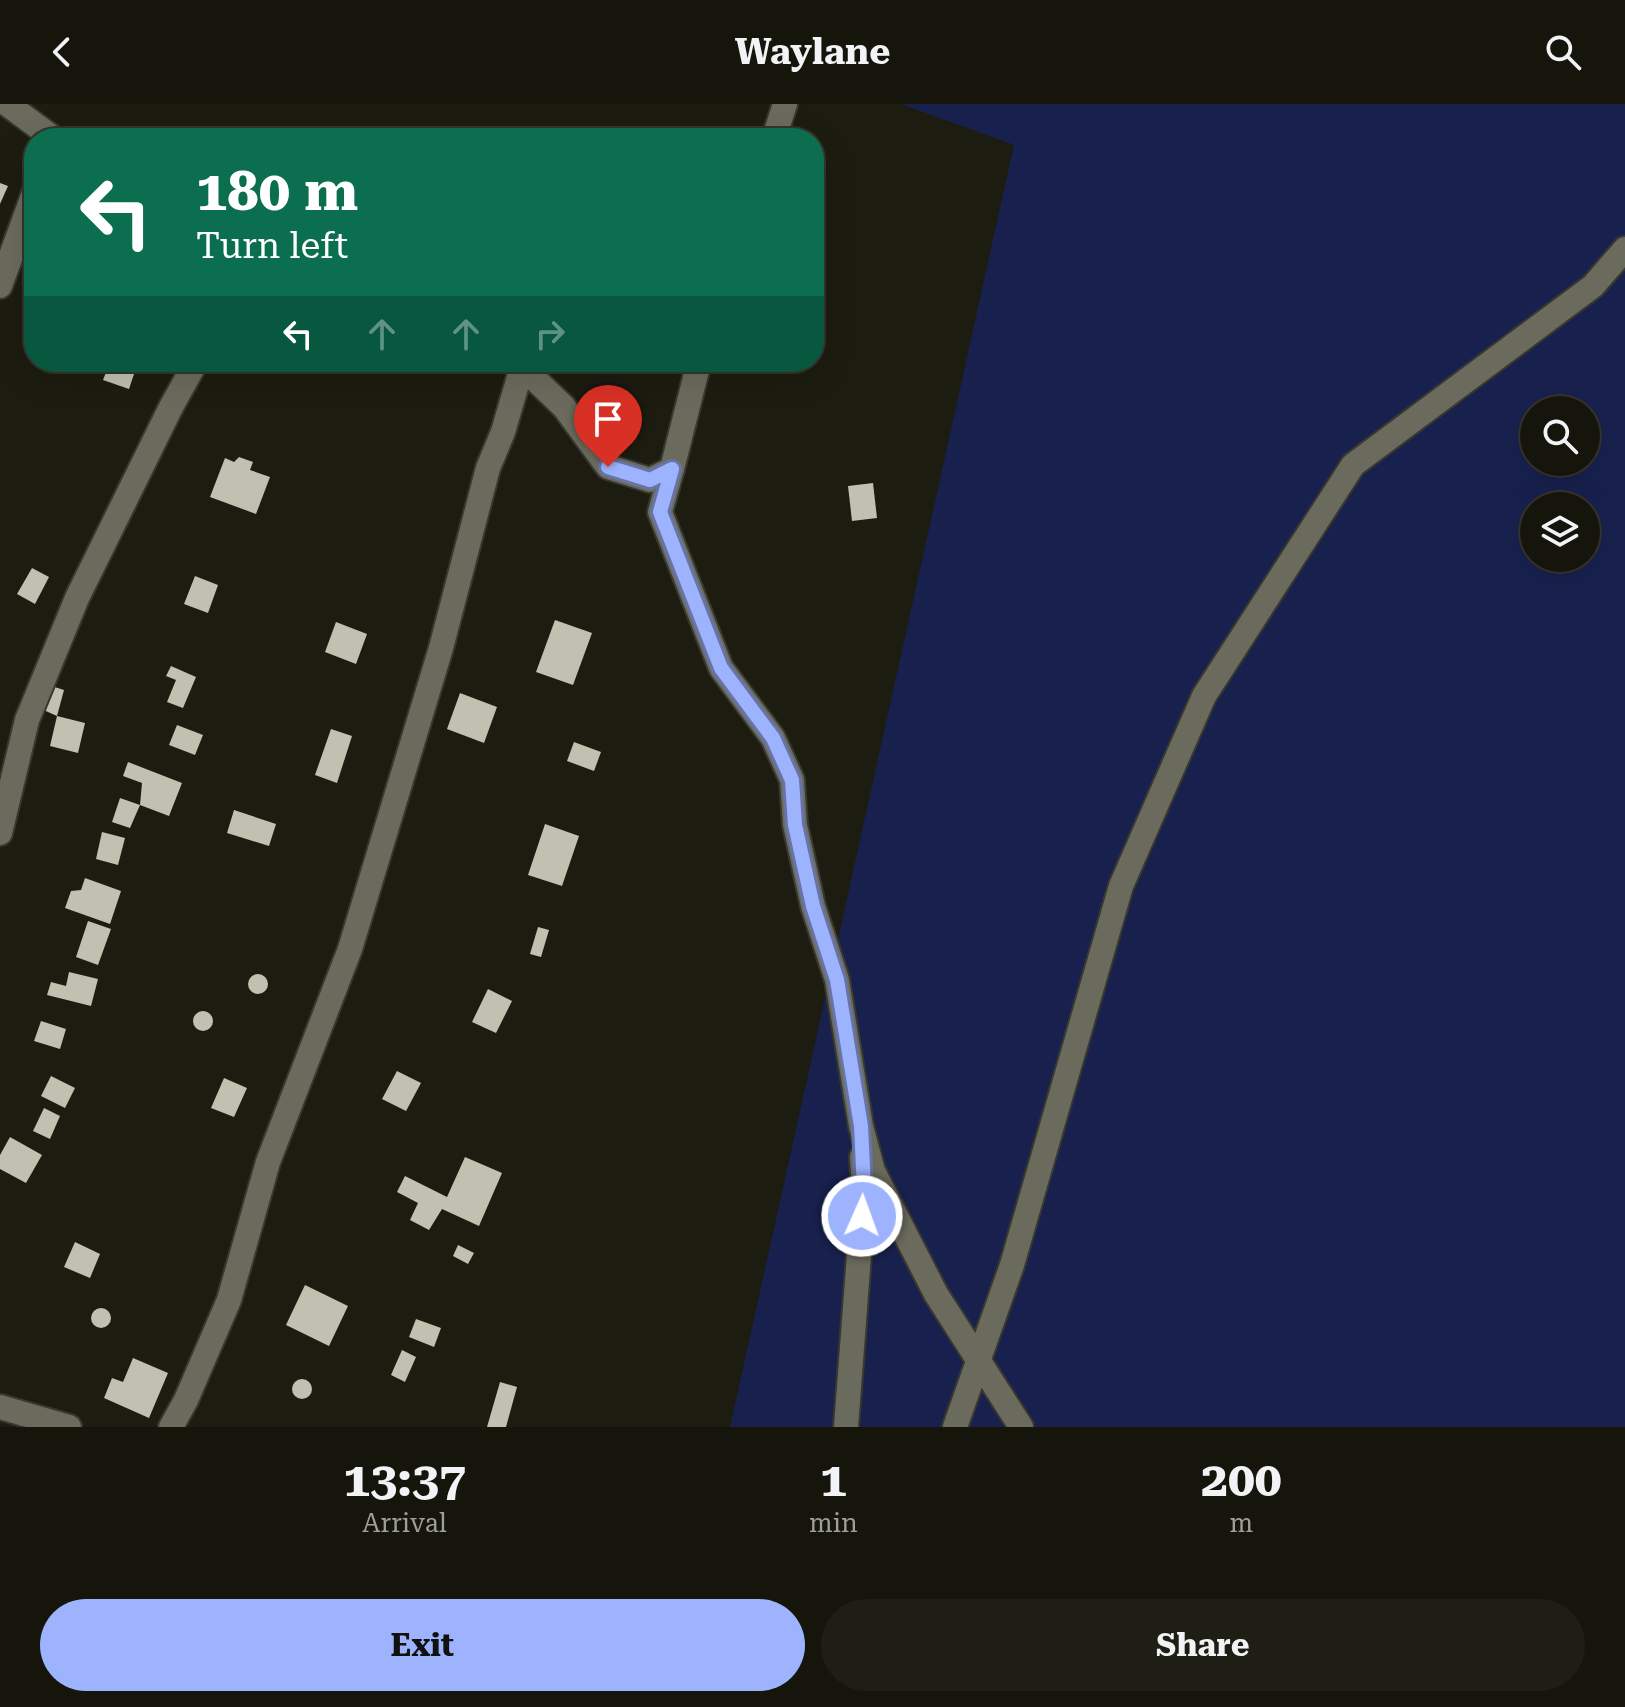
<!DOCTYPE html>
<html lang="en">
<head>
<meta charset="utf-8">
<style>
	:root { --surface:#16150c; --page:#1f1e15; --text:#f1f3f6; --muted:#9e9f9d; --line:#35342d; --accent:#9eb3fd }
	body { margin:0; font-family:"Roboto Serif",serif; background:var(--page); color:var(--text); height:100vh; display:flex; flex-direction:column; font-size:30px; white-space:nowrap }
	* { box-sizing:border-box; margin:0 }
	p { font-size:26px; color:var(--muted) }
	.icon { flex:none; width:44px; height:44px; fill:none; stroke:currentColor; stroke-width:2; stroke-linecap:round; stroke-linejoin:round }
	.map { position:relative; height:1323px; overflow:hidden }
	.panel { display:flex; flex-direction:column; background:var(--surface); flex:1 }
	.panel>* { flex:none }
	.banner { position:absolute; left:24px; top:24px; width:800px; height:244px; border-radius:32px; box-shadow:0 8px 32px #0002,0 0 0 2px var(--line); background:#0b6e4f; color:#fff; overflow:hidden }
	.tools { position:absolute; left:1520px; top:292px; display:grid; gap:16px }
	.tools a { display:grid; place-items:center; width:80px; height:80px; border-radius:50%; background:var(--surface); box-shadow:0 8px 32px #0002,0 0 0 2px var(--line); font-size:40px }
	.pin { position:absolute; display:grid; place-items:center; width:68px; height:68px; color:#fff; margin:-82px -34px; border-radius:50% 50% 50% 0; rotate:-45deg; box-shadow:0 0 8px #0007 }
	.pin .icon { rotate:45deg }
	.me { position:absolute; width:88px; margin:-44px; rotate:2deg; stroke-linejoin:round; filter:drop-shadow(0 0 6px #0008) }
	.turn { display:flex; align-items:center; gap:28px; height:168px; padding:0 40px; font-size:36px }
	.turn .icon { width:104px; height:104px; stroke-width:2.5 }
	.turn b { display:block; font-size:56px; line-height:68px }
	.lanes { display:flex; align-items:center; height:76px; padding:0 40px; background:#0003; justify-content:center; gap:40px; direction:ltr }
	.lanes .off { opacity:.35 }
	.eta { display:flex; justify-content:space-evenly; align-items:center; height:136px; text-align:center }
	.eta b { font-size:48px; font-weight:700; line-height:56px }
	.primary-button { display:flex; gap:16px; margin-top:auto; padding:16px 40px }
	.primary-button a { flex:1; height:92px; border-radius:48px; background:var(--accent); color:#111; font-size:32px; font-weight:700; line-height:92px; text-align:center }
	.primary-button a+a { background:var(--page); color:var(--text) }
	header { display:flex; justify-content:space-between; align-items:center; height:104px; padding:0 40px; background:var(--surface); font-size:36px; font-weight:700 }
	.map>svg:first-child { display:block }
	.green { fill:#18214e; fill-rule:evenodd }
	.building { fill:#c1c1b1 }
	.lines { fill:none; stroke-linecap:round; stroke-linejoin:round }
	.street-casing { stroke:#383831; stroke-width:28 }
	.street { stroke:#6b6b5d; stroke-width:24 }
	.route-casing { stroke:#6774a4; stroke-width:20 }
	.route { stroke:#9eb3fd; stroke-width:14 }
</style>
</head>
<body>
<header><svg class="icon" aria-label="back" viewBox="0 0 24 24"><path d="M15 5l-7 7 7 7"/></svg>Waylane<svg class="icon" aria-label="search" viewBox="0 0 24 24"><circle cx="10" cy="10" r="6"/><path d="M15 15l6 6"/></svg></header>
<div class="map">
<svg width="1625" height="1323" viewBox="0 0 1625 1323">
	<rect width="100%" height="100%" fill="#1d1c10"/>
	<path class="green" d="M901,0h724v1323h-895l284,-1282zM1534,306h52v52h-52zM1534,402h52v52h-52z"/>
	<g class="building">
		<path d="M0,79l8,3 -8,18z"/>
		<path d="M110,258h28l-9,27 -26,-9z"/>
		<path d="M300,258h24l-4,9z"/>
		<path d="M239,353l14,5 -3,8 20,7 -14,37 -46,-17 15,-39 9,4z"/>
		<path d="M873,379l4,35 -25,3 -4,-35z"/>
		<path d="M32,464l17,9 -14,27 -18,-10z"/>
		<path d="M195,472l23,9 -10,28 -24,-9z"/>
		<path d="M555,516l37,13 -19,52 -37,-13z"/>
		<path d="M336,518l31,12 -11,30 -31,-12z"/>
		<path d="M171,562l25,11 -13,31 -16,-6 9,-22 -10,-4z"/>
		<path d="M45,580l19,6 -7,26 -20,-9z"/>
		<path d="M460,589l37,14 -13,36 -37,-14z"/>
		<path d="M57,612l28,7 -7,30 -28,-7z"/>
		<path d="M177,621l26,10 -8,20 -26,-10z"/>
		<path d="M331,625l21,7 -15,47 -22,-8z"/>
		<path d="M574,638l27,10 -7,19 -27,-10z"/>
		<path d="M128,658l54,21 -13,33 -29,-11 -10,23 -18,-6 8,-24 20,7 2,-22 -19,-7z"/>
		<path d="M234,706l42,14 -7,22 -42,-13z"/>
		<path d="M545,720l34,12 -17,50 -34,-11z"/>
		<path d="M102,728l23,6 -7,27 -22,-6z"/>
		<path d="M85,774l36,13 -11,33 -45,-16 6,-17 10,-1z"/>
		<path d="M88,817l23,8 -13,36 -22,-8z"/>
		<path d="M538,823l11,3 -8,27 -11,-3z"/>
		<path d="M69,868l29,7 -7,27 -44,-11 4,-13 15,4z"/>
		<circle cx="258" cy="880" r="10"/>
		<path d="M488,885l24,12 -16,32 -24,-11z"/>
		<circle cx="203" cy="917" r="10"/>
		<path d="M41,917l25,8 -6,20 -26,-8z"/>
		<path d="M397,967l24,12 -15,28 -24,-12z"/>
		<path d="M51,972l24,12 -10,20 -24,-12z"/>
		<path d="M224,974l23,10 -13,29 -23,-9z"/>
		<path d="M44,1004l16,8 -10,23 -17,-8z"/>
		<path d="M10,1033l32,18 -16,28 -26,-14v-14z"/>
		<path d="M465,1053l37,16 -23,53 -37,-17 -13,21 -19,-10 8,-17 -21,-11 8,-16 42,21z"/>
		<path d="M75,1138l25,12 -10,24 -26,-11z"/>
		<path d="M458,1141l16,8 -6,11 -15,-8z"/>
		<path d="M305,1181l43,21 -19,40 -43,-21z"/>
		<circle cx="101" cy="1214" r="10"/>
		<path d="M416,1215l25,9 -7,19 -25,-10z"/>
		<path d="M402,1246l14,7 -11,25 -14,-7z"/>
		<path d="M133,1254l35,15 -19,45 -45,-20 8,-20 11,4z"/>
		<circle cx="302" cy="1285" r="10"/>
		<path d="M500,1278l17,5 -11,40h-19z"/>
	</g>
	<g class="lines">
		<g class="street-casing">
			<g id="street">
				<path d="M7,0l46,34"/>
				<path d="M774,34l11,-34"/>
				<path d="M0,182l34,-93"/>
				<path d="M522,263l42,40 44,60 42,13 22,-11 27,-107"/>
				<path d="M672,365l-12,43 61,156 52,70 19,42 3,45 18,81 24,74 24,146 12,45 63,123 85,133"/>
				<path d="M0,729l27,-113 50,-122 94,-191 25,-45"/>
				<path d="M0,1303l69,20"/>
				<path d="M171,1323l15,-27 43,-100 39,-138 82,-213 91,-301 47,-180 15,-36 19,-65 -4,-5"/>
				<path d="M846,1323l18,-238 -2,-32"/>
				<path d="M955,1323l57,-162 109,-379 83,-190 149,-231 240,-179 32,-37"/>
			</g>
		</g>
		<use href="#street" class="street"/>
	</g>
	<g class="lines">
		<g class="route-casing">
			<path id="route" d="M608,363l42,13 22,-11 -12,43 61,156 52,70 19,42 3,45 18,81 24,74 24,146 3,63 -2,27"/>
		</g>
		<use href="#route" class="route"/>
	</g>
</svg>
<div class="tools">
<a><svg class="icon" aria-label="search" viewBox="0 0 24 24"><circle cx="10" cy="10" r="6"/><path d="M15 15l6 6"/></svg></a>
<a><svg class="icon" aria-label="layers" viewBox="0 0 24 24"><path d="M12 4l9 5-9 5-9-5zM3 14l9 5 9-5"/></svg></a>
</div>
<div class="pin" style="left:608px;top:363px;background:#d93025"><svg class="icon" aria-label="arrive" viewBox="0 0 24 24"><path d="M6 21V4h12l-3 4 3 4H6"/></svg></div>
<svg class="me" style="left:862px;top:1112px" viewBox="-20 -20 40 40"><circle r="17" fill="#9eb3fd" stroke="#fff" stroke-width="3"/><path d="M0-11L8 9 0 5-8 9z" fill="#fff"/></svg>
<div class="banner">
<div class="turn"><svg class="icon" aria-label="left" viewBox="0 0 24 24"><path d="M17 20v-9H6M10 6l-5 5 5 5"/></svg><div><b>180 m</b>Turn left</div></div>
<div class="lanes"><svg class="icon" aria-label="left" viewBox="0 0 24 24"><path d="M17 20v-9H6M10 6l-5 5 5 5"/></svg><svg class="icon off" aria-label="ahead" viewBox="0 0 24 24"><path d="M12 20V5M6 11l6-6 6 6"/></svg><svg class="icon off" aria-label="ahead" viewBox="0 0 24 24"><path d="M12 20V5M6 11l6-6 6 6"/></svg><svg class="icon off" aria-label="right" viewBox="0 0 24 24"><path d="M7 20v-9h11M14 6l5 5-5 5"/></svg></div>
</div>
</div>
<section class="panel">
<div class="eta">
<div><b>13:37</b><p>Arrival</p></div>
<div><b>1</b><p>min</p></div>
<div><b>200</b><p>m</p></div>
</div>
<div class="primary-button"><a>Exit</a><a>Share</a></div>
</section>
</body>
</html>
